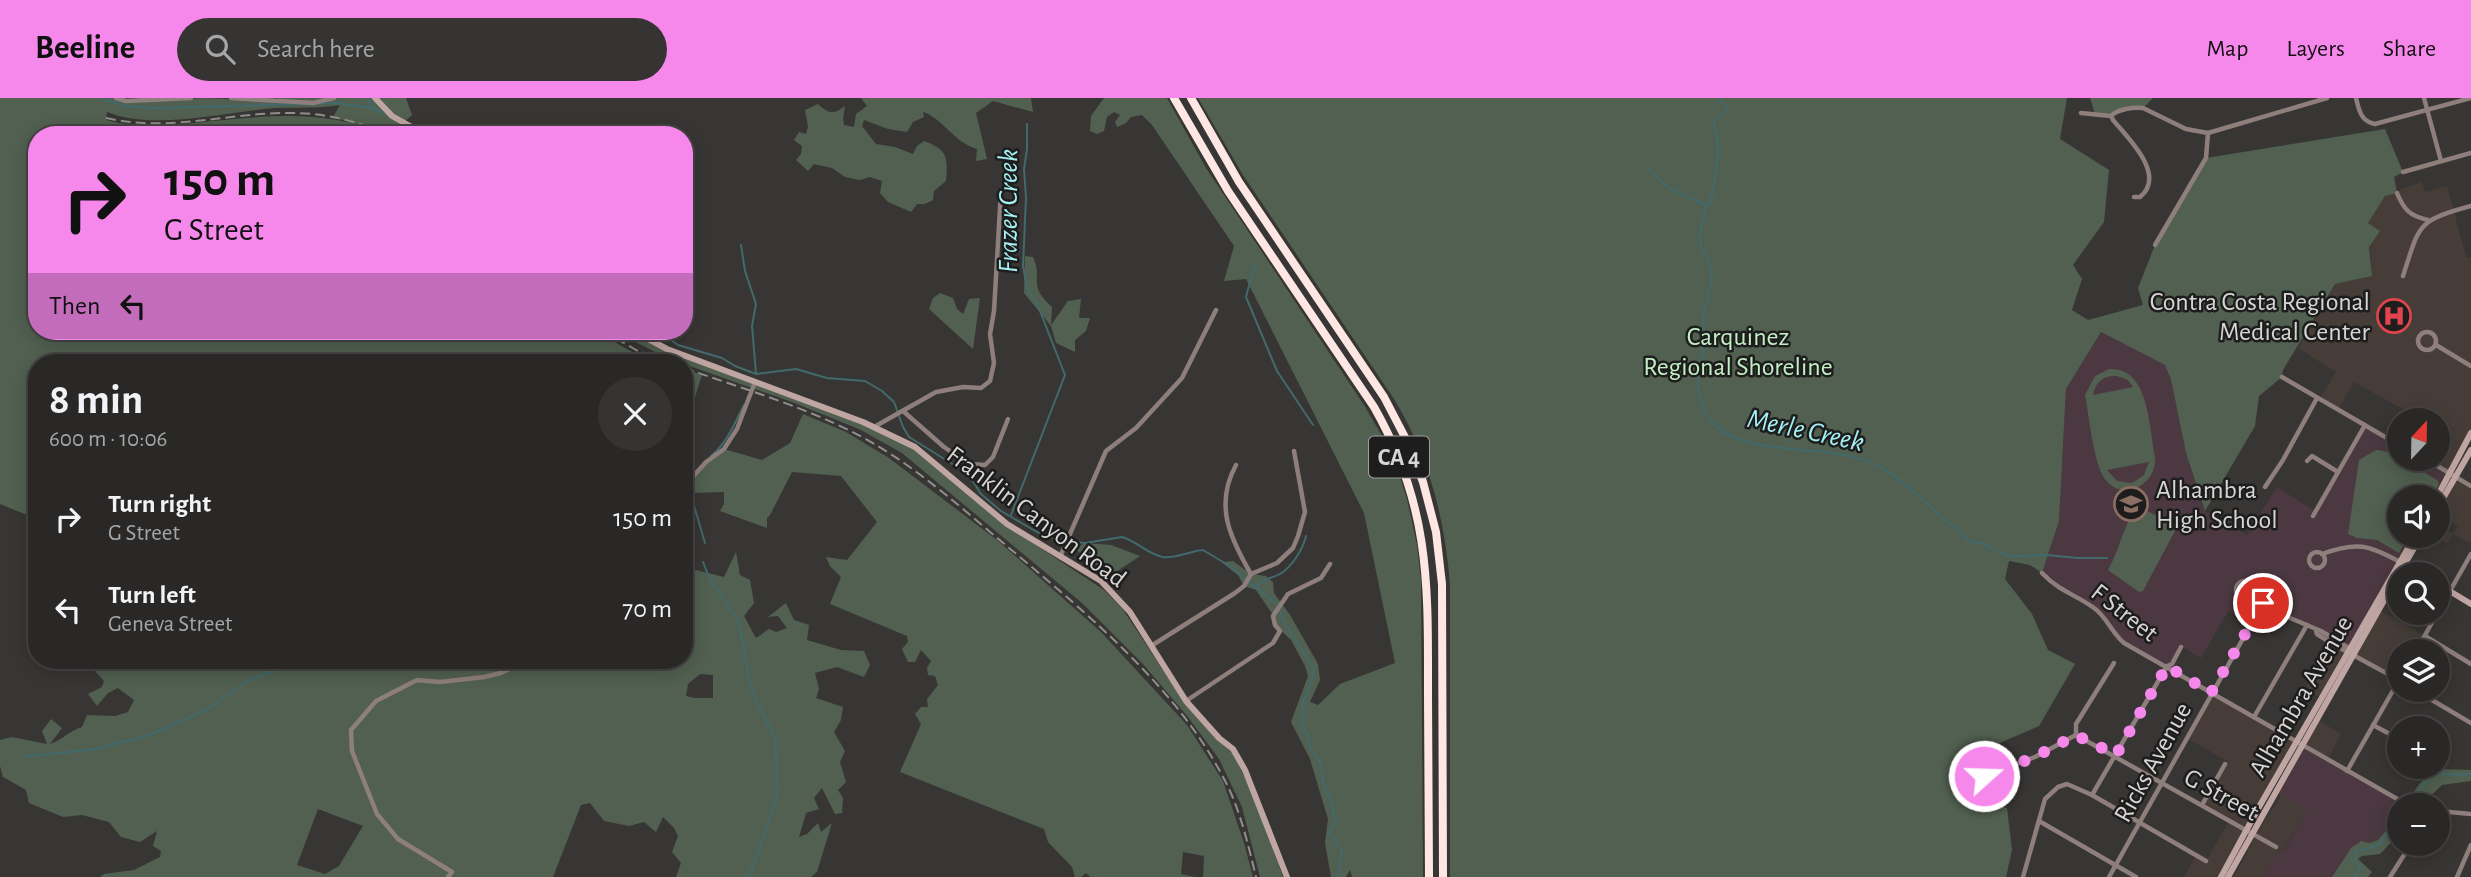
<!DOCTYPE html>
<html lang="en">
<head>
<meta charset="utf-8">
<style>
	:root { --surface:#2a2827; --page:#363433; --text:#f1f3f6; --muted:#a5a6a7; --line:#464444; --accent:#f688ec }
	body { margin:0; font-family:"Alegreya Sans",sans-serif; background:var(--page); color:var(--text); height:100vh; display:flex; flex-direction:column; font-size:26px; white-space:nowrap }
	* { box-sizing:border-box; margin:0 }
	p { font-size:23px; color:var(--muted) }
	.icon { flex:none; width:38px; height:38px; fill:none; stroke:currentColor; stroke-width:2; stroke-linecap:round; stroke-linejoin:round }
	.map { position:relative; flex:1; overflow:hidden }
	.side { position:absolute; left:28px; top:256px; width:665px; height:315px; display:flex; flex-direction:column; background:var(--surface); border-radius:28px; box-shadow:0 4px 18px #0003,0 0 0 2px var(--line) }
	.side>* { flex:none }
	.guide { position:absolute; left:28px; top:28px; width:665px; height:214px; border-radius:28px; box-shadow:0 4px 18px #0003,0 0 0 2px var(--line); background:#f688ec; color:#111; overflow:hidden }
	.needle { width:46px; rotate:22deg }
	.fabs { position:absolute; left:2387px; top:310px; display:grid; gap:14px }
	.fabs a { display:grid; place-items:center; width:63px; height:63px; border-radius:50%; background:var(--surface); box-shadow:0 4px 18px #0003,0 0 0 2px var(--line); font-size:35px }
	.pin { position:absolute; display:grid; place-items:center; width:60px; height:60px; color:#fff; margin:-30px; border:4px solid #fff; border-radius:50%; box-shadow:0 2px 7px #0007 }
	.me { position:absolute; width:77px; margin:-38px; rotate:70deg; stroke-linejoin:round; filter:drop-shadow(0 0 5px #0008) }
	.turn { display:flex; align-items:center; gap:24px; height:147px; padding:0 21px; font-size:32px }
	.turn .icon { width:91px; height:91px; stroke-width:2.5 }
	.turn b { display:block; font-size:49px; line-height:60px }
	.then { display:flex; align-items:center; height:66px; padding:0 21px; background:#0003; gap:14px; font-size:26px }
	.round { display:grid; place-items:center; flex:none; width:74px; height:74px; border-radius:37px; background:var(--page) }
	.head { display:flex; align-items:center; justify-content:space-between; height:119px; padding:0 21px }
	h1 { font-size:42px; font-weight:700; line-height:52px }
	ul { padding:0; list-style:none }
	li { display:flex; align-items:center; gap:21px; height:91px; padding:0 21px }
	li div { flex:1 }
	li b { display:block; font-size:26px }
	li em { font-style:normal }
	header { display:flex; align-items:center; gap:42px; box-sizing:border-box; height:98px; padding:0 35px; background:var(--accent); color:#111 }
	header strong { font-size:33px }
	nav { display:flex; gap:38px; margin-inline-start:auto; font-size:24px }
	.search { width:490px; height:63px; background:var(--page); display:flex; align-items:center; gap:18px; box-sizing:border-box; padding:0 24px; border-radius:38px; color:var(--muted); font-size:26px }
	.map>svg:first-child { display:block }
	.built { fill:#463d38 }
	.education { fill:#4b3840 }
	.green { fill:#516051; fill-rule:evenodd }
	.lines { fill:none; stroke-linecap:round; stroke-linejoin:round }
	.stream { stroke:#426a6c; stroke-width:2 }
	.street { stroke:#8e7e7c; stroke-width:4.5 }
	.secondary { stroke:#c0a6a3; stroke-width:6 }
	.highway { stroke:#fee6e3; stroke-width:8 }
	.rail { stroke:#918f8d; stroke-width:2; stroke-dasharray:10 5; stroke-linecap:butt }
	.route { stroke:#f688ec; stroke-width:12; stroke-dasharray:0 21.6 }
	.labels { text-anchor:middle; stroke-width:5; stroke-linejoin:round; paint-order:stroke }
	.shield { fill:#1e1d1d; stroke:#a09e9e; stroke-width:2 }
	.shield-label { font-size:24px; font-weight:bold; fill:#d8d6d5 }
	.poi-label { font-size:26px; fill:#d8d6d5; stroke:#1e1d1d; text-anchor:end }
	.park-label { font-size:26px; fill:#c2efc3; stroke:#1e1d1d }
	.street-label { font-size:26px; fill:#d8d6d5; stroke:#1e1d1d }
	.water-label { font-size:28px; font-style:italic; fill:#a4f0f4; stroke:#1e1d1d }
</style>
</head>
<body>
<header>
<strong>Beeline</strong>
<div class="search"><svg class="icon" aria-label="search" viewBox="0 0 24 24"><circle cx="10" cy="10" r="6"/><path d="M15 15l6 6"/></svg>Search here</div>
<nav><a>Map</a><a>Layers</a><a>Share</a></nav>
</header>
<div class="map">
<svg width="2471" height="779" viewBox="0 0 2471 779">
	<rect width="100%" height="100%" fill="#383634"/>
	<g class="built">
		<path d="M2422,84l3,10 22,-6 19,71 5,1v175l-20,40 -27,-14 14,-1v-38h-38l5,-10 -51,-28 -16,28 -18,-11 16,-27 -38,-24 37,-64 37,-8 -4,-53 17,-28z"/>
		<path d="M2456,379l15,9v57l-18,-9 -5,9 -13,-7h3v-11l15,9 5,-8 -20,-12v-7z"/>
		<path d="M2378,512l47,26 -9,15h-17v29l-45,-26z"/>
		<path d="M2331,545l16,9 -26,46 -16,-9z"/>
		<path d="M2211,595l85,49 -75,135h-37l12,-22 10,6 23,-40 -27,-16 25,-44 -40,-23z"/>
		<path d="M2316,621l25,15 -14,26 -25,-15z"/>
		<path d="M2280,696l28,16 -25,41 -4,-2 -16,28h-29l27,-51 19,-28z"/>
	</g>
	<g class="education">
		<path d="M2101,234l64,33 6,15 15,73 19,58 42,24 30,-48 38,24 50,-86 34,20v13l25,1 27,14 -14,24h-38v39h16l-65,112 -87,-45 -13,20 -22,-12 -27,47 -19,-11 -10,17 -5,2 -43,-23 -27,-34 -42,-22 -13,-14 17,-52 7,-132z"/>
		<path d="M2302,647l103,60h-6v10l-5,8 -16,17 -27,8 -19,29h-69l16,-28 5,2 23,-40 -31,-19z"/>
	</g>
	<g class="green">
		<path d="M0,0h113l9,4 83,-4 71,3 2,-3h128l6,17 -9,8 19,12h-33l-56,-18 7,-12c-22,4 -43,2 -65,3 -49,4 -122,23 -168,4l-1,8c32,9 64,6 97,2 62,-6 123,-14 182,13h-348v196h558l55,31h-613v157l-37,-15z"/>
		<path d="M861,0h170l2,14 -40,-11 -17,12 11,46 -11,2 1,-12c-24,-7 -33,-30 -54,-37l1,5 -11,5 -6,10 -19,-3 -24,-9 -2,6 14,18 19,3 18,7 4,-8 7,-5c24,9 24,16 22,40l-12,10 -1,9 -8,4h-8l-6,8 -23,-10 -8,-9 2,-12 -12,-4 -10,3 -15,-3 -13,-9 -18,-4 -6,7 -12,-11 5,-6 1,-8 -8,-6 5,-8 7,2 2,-7 -3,-17 13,-6c11,10 15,11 27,2l-2,13 1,6 10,2 2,-13 11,-8z"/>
		<path d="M1104,0h63l39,70 158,237 18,31 15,32 10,31 10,46 4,36 2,296h-71l-2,-7 -4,7h-15l-6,-34 3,-24 -18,-60 -19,-37 17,-46 -3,-10 -14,-26 -16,-15 -2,-10 -17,-25 -12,-4 -6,-11 -15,-13 10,-1 18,13 15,2 7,6 1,11 16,22 28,49 2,16 -10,22 8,3 22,-21 55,-21 -31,-150 -118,-234 -22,2 10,-35 -82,-121 -10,-10 -11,2 -5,6 -9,4 -2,-5 5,-7 -6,-3 -7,5 -3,14 -7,3 -7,-3 1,-15z"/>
		<path d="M1198,0h869l-7,41 49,31 -5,52 -31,43 9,14 -10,31 16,10 55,-15 -5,-17 17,-43 51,-87 179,-29 18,43 -9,5 3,16 -12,3 -17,27 12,8 -11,16 3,29 -37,8 -52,86 -1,7 -23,19 -4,30 -50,85 -19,-58 -15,-73 -6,-15 -64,-33 -35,57 -7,132 -17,52 -12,-8 -21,-4 -4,18 27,35 16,36 27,14 -36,62 -86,37 11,30 43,15 5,42 -6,27h-556v-292c-5,-66 -21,-129 -56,-186l-151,-224z"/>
		<path d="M2090,0h63l-10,10 -6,-1 -26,9 -16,-2z"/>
		<path d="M1025,158l8,1c11,24 -7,26 19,50l-1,18 17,-24 13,-2 -2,19h11l-4,13 -11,9v12l-19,-9 -5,-17 -27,-33z"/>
		<path d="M940,195l13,5 4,11 6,5 6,-15 11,-1 -7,51 -44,-40 4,-11z"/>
		<path d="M614,233c18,0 29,10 46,17l188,68 68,34 82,70 106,70 18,18 64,97 48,50 20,41 29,81h-23l-18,-70 -23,-48 -31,-42 -45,-53 -61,-61 -180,-150 -43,-24 -67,-27 -108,-38v-2l-19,-5z"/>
		<path d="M684,270l18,7 -18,57v-47l5,2 -5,-4z"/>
		<path d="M2109,271c40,-3 40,58 46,87 3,31 -38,49 -53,18 -9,-18 -13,-58 -17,-79l10,-19zM2117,278l11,4 5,7 -40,8c2,-13 11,-20 24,-19zM2149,364l-5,13 -12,8 -15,-2 -10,-11z"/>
		<path d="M803,316l43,18 43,26 108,82 104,92 86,93 36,56 21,62 9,34h-50l1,-21 -21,-4 -2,22 14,3h-105l-4,-4 -5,4h-6l-3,-10 -24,-25 -4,-13 -144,-57 21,-48 -6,-10 6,-7h7l-1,-8 11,-14 -3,-9 -7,-1 -1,-7 4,-7 -10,-11 -6,12h-7l-6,-13 6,-7 -1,-6 -77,-32 11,-27 -11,-11 -4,-9 21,3 30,-38 -36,-46 -49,-4 -22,43 -3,3v10l-47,-17 4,-7v-12l-31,1 -4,-11 17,-20 18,-13 38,11 28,-17z"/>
		<path d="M2376,352c16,-1 46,21 61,30l2,4 -8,13h-32v39h10l-10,17 -22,-13 -20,-2 -9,-4 11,-74z"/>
		<path d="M2138,408l39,21 -34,64 -4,1 -31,-22c12,-21 15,-45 30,-64z"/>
		<path d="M1085,445l26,2 29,11 -27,18 -22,-12 -17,-14z"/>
		<path d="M736,454l4,23 10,5 4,23 -10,13 12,22 13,-9 7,3 11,-4 -9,-12 -10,1 18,-14 8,17 15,5 -2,15 34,10 23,1 6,14 -6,12 -27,-10 -22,6 4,16 -3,9 27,9 -2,13 -7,12 11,19 -5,11 6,20 -8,8 5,8 -1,15 -7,1 -13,-26 -8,10 5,11 -13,4 -7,24 8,-3 11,-11 3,9 11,-9 -15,49 -6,5h-135l5,-14 -9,-11 6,-16 -4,-8 -11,-11 -7,15 -12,-10 -15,4 -25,-5 -14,-18 -9,2 -28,72h-453l4,-3 30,-4 26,-13 1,-6 -8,-5 4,-15 -17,11 -19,-5 -12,-15 -27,-7 -19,2 -34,-14 -3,-13 -23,-13 -3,-11v-26l12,-3 35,7 -5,-13 9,-12 11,9 -12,16c12,-4 19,-13 32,-17l5,-12 28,1 13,-4 6,-12 -16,-12 -10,5 -11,13 -9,-12 14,-7 2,-6 -10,-11 -3,-10h548v2l9,-2h36v-93l40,10zM700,576l13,1v23h-18l-9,-2 2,-12zM318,711l45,17 -24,40 -14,8 -28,-9z"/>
		<path d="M2438,671l33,1v11l-29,4 -21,20h-16l15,-22z"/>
		<path d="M2399,717v19l-19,20 -18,2 -4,3 14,13 -4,5h-36l19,-29 10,-7 8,2 9,-3z"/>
	</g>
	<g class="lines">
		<g class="stream">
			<path d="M100,0l25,8 33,2 178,-5 37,5"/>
			<path d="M367,0l6,10 10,5"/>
			<path d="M1719,0l8,11 -3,5 -10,8c0,6 2,10 3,15 3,17 -2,42 -5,59 -1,5 -5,9 -7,14 -2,7 -4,18 -5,26 -1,14 12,27 12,40 -1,12 -6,25 -8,37 -2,11 2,22 0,32 0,6 -4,13 -5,20 -6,42 12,69 53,78 49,12 101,1 143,33l76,66 11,1 13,7"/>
			<path d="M1649,72l20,18 38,18"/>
			<path d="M741,147l4,26 11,33 -4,22 4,48"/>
			<path d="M1255,165l-9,34 31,74 36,54"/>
			<path d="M658,233l20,14 44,13 13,8 21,8 40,-5 31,9 38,3 17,10 12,11 9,25 6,10 53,33 13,14 5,9 21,18 36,21 24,9 24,2 37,-6c15,4 25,17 41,20 13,2 27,-6 40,-7l20,12 54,42"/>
			<path d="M711,358c17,-14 23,-32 33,-51"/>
			<path d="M684,400l5,-7"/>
			<path d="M693,404l12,41"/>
			<path d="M1011,417l54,-140 -27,-69 -11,-18 -4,-22 3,-68 -2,-29 3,-20v-25"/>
			<path d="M2000,454l4,3 14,1 29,-1 30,3h30"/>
			<path d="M703,464l8,20 23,32 5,10 12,65 24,50 3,53 -29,85"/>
			<path d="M1256,489c7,-9 15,-8 24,-13 12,-7 23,-25 26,-38"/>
			<path d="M1279,512l4,10 29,46c5,18 -13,30 -9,49l-2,3 1,8 6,9 1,10 12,19 2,19 9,21 3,18 -6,11 13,18 -4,26"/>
			<path d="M24,659l71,-8 52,-13 61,-27 38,-27 53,-22"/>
			<path d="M2410,707l16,-24 12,-8 19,2 14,-1"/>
			<path d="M2354,779l7,-9 -6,-8 1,-8 22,-7 21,-25"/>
		</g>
		<g class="street">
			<path d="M116,0l10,3 65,-3"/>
			<path d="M231,0l82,5 21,-5"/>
			<path d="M2356,0c3,13 5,23 19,26l96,-26"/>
			<path d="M2424,0l17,63"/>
			<path d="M2081,15l30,3"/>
			<path d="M2403,74l68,-19"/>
			<path d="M2397,95c7,17 13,23 31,27"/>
			<path d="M2134,99h6c27,-22 -12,-59 -27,-77l-2,-4c7,-7 22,-9 32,-8l43,21 22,4 119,-35"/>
			<path d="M2155,147l51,-87 2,-25"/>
			<path d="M2403,178c17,-52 13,-55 68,-70"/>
			<circle cx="2427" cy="243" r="9"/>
			<path d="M2436,247l35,21"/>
			<path d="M2282,279l117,68"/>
			<path d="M903,313l41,36 25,17 16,1 8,-8 15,-38"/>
			<path d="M874,329l62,-35 27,-5 18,1 9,-7 4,-18 -4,-29 4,-23 7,-120"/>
			<path d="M2424,360l47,28"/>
			<path d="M2307,363l5,-5 26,16"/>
			<path d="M1236,367c-22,40 -6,73 15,109"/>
			<path d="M2265,389l18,-27 34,-62"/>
			<path d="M684,410c10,-7 8,-17 5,-27l17,-19 18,-13 13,-20 18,-47"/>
			<path d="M2313,418l52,-91"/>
			<circle cx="2317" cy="462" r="8"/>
			<path d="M2322,456c35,-13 47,-9 78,8"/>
			<path d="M1060,459l46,-106 30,-23 46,-50 34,-68"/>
			<path d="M2042,475c18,19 33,21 52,35 12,8 18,25 30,35l282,161"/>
			<path d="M1251,476l26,-11 16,-15 5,-12 7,-24 -11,-61"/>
			<circle cx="2245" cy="492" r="9"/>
			<path d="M2251,498l39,22 31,13 31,19"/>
			<path d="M2438,514l33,-58"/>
			<path d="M2316,533l1,3 14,9 68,37"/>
			<path d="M2425,538l46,28"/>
			<path d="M1151,548l84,-53 9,-7 7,-12"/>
			<path d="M2416,553l22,-39"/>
			<path d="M2415,592l56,33"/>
			<path d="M1186,603l87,-58 7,-12 -5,-6 -2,-9 15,-22 33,-16 9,-14"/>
			<path d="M2254,619l53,-92"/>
			<path d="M2373,627l26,14"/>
			<path d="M2076,637l200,112"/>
			<path d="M2076,637v-11l38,-61"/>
			<path d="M2438,663h1"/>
			<path d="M2347,673l52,-91"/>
			<path d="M1984,678l51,-19 41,-22"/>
			<path d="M2092,697l75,-129 5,-2 9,-17"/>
			<path d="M2202,707l23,-41"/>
			<path d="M2438,713l33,3"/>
			<path d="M2039,723l97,56"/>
			<path d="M448,779l4,-5 -54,-33 -21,-25 -25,-63 -1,-21 25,-29 41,-21 23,2 44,-5 17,-4 26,-13"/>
			<path d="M2023,779l22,-78 13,-12 9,-3 25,11 114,66"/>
			<path d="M2109,779l154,-274"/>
			<path d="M2390,779l21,-33"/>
			<path d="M2457,779l14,-32"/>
		</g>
		<g class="secondary">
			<path d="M375,0l17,18 34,19"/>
			<path d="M633,233l34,18 196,73 52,25 92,77 94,57 29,31 56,89 33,37 14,11 12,21 42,107"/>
			<path d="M2437,399l34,-64"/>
			<path d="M2438,409l33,-57"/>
			<path d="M2401,464l20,12"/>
			<path d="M2399,476l22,-38"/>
			<path d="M2438,486l33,20"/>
			<path d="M2221,779l38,-70 156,-271"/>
			<path d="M2228,779l171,-303"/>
		</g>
		<g class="highway">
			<path d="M1174,0l54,93 146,216c57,100 54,179 54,289 0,60 1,121 1,181"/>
			<path d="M1191,0l48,84 145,215 24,46 15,39 13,50 6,52 1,293"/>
		</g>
		<g class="rail">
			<path d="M106,20c60,14 118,-4 178,-5 36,-1 72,7 105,22"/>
			<path d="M603,233l33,19 31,12"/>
			<path d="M684,270c60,21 122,39 178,69 52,28 96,68 140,105 82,69 182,150 228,249 12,27 19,57 26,86"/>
		</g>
	</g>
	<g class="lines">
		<path class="route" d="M1984,678l51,-19 41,-22 40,20 51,-89 44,27 52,-90"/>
	</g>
	<defs>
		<g id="hospital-ring" transform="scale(1.75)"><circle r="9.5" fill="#1e1d1d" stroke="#e0444e" stroke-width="1.5"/><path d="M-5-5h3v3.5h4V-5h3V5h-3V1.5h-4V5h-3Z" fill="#e0444e"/></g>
		<g id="school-ring" transform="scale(1.75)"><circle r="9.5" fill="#1e1d1d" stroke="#8d6e63" stroke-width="1.5"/><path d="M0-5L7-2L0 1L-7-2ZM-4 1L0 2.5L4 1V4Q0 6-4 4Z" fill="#8d6e63"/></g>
	</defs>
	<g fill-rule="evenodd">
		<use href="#hospital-ring" x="2394" y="218"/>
		<use href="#school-ring" x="2131" y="406"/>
	</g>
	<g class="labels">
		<rect class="shield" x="1369" y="338.5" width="60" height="41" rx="5"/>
		<g class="shield-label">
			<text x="1399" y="367">CA 4</text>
		</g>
		<g class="poi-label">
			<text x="2370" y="212">Contra Costa Regional<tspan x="2370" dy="30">Medical Center</tspan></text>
			<text x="2156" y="400" text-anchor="start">Alhambra<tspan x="2156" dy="30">High School</tspan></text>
		</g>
		<g class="park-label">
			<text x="1738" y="247">Carquinez<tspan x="1738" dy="30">Regional Shoreline</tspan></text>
		</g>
		<g class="street-label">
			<text transform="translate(1037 418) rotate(37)" y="9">Franklin Canyon Road</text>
			<text transform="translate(2125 514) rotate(38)" y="9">F Street</text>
			<text transform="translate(2300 598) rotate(-60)" y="9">Alhambra Avenue</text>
			<text transform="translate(2152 664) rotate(-61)" y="9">Ricks Avenue</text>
			<text transform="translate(2222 696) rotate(29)" y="9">G Street</text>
		</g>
		<g class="water-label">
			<text transform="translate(1007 113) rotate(-90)" y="10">Frazer Creek</text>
			<text transform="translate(1806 331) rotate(12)" y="10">Merle Creek</text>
		</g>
	</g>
</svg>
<div class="fabs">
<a><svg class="needle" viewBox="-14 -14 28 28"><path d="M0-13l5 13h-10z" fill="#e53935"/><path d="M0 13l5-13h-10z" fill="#a5a6a7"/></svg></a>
<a><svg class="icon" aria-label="sound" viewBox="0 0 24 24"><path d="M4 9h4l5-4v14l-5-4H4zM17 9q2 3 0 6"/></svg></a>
<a><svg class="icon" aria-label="search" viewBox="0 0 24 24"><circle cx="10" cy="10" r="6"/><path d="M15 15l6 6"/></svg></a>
<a><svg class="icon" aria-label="layers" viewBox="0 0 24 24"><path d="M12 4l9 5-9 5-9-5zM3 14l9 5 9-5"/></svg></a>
<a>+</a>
<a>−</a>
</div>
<div class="pin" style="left:2263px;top:505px;background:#d93025"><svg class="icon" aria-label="arrive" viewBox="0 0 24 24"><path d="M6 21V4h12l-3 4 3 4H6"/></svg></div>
<svg class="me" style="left:1984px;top:678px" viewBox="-20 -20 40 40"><circle r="17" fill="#f688ec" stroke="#fff" stroke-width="3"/><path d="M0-11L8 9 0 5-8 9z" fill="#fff"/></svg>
<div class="guide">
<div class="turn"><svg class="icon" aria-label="right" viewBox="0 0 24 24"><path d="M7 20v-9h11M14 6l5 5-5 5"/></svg><div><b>150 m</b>G Street</div></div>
<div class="then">Then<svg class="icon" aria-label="left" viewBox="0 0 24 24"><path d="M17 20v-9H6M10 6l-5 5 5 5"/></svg></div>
</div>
<section class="side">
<div class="head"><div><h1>8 min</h1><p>600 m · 10:06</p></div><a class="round"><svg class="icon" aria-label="close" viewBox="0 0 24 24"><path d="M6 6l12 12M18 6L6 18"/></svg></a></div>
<ul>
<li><svg class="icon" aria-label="right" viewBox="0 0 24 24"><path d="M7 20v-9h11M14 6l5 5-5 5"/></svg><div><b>Turn right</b><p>G Street</p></div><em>150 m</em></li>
<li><svg class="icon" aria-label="left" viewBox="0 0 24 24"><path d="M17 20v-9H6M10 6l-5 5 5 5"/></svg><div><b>Turn left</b><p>Geneva Street</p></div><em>70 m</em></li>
</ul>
</section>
</div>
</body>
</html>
